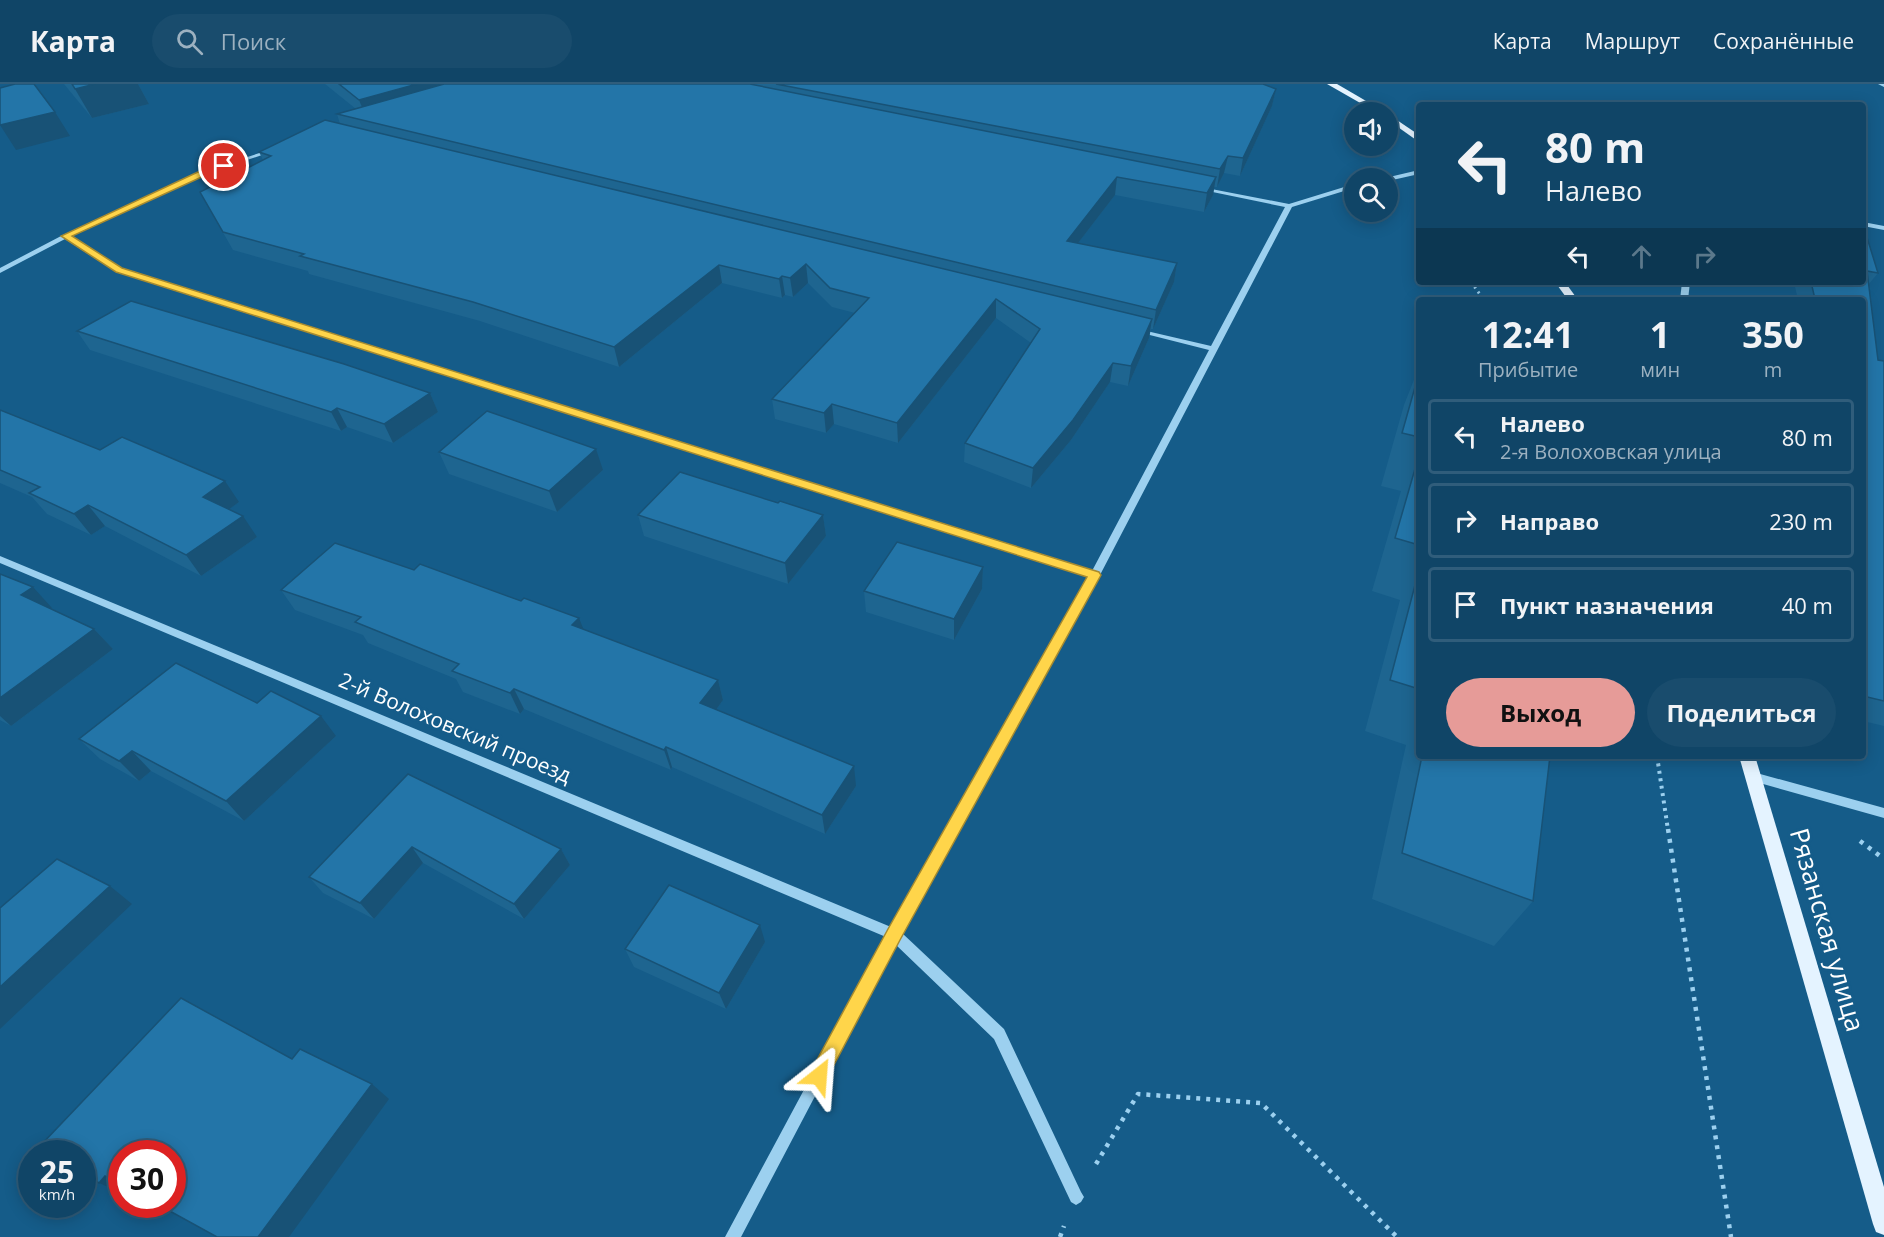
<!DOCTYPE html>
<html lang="ru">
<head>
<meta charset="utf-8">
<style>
	:root { --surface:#104567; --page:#194c6d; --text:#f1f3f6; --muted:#9cb1c0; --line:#305d7b; --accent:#e69b98 }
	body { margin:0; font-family:"Open Sans",sans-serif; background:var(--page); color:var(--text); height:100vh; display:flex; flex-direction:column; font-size:22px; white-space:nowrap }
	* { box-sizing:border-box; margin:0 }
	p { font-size:20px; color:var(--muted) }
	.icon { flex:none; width:33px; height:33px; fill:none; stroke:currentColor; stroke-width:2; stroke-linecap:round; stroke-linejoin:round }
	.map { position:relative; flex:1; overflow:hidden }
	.details { position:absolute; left:1416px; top:213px; width:450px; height:462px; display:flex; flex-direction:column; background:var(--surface); border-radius:6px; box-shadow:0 3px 15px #0003,0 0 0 2px var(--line) }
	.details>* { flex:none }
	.guide { position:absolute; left:1416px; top:18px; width:450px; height:183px; border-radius:6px; box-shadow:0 3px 15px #0003,0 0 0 2px var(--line); background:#104567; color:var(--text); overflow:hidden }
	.tools { position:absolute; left:1344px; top:18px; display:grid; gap:12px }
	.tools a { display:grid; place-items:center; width:54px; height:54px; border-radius:50%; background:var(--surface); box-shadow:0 3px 15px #0003,0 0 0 2px var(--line); font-size:30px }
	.speed { position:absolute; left:18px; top:1056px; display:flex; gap:12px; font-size:30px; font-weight:700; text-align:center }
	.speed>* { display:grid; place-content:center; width:78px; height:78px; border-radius:50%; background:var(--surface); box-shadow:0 3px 15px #0003,0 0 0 2px var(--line); line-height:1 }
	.speed small { font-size:15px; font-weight:400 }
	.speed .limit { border:9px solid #d22; background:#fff; color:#111 }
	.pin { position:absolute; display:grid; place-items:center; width:51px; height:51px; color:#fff; margin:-26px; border:3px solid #fff; border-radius:50%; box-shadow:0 2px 6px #0007 }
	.me { position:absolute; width:66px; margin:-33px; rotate:28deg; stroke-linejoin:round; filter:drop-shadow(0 0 4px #0008) }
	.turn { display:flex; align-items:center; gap:21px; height:126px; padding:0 30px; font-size:27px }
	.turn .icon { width:78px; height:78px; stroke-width:2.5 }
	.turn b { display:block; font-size:42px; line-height:51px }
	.lanes { display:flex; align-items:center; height:57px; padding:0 30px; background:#0003; justify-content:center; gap:30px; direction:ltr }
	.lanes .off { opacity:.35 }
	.eta { display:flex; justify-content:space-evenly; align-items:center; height:102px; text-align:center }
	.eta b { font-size:36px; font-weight:700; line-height:42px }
	.cta { display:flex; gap:12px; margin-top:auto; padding:12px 30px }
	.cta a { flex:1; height:69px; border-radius:36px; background:var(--accent); color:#111; font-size:24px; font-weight:700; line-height:69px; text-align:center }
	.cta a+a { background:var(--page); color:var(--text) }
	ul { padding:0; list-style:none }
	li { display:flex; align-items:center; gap:18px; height:75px; margin:0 12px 9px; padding:0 18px; border:3px solid var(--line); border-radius:6px }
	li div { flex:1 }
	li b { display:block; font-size:22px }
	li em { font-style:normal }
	header { display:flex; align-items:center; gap:36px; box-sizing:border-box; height:84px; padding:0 30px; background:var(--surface); border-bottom:2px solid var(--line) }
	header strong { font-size:28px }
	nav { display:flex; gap:33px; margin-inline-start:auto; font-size:21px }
	.search { width:420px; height:54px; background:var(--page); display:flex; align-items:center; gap:15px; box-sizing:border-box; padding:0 21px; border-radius:33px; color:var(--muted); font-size:22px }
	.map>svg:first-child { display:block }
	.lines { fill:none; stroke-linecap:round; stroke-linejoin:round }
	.path-far2 { stroke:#9cd0ef; stroke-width:3; stroke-dasharray:2 4; stroke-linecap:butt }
	.path-far1 { stroke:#9cd0ef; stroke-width:4; stroke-dasharray:3 4.5; stroke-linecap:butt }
	.path { stroke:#9cd0ef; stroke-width:4.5; stroke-dasharray:4 6; stroke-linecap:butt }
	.minor { fill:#9cd0ef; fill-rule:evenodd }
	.major { fill:#e4f3ff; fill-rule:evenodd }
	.wall { fill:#1e6590 }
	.shaded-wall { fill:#185276 }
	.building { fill:#2375a8; stroke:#185276; stroke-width:1.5 }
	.route { fill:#ffd54a; stroke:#a68a30; stroke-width:1.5 }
	.labels { text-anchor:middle; stroke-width:6; stroke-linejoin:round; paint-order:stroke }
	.street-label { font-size:21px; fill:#fff; stroke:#155c89 }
	.near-street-label { font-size:26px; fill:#fff; stroke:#155c89 }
</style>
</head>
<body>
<header>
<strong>Карта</strong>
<div class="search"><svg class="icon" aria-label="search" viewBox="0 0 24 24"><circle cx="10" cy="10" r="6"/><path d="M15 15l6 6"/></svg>Поиск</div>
<nav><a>Карта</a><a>Маршрут</a><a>Сохранённые</a></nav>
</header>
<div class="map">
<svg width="1884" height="1153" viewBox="0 0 1884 1153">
	<rect width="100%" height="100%" fill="#155c89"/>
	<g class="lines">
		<path class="path-far2" d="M1471,198l13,18"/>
		<path class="path-far1" d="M1657,672l11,74"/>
		<g class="path">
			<path d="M1668,745l63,408"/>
			<path d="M1860,757l24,18"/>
			<path d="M1096,1080l42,-70 123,9 136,134"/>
			<path d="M1060,1153l4,-11"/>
		</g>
		<g class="minor">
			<path d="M1878,0h6v3z"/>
			<path d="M272,65l5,1 -72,24 -135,62 52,32 970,303 117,-221 -75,-19 4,-2 73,17 74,-139 -87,-18 3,-2 88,17 65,-20v4l-62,19 -192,368 -198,358 102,96 77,163 3,5 -3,5 -5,3 -5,-3 -77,-163 -99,-95 -154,293h-16l161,-300 -886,-374v-7l891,371 198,-350 -973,-305 -51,-33 -65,34v-5l63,-33 138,-63z"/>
			<path d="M1419,86v4l-31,7v-3h-3z"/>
			<path d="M1863,138l21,4v4l-21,-4z"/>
			<path d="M1682,198h8l-2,18h-8z"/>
			<path d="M1753,688l131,36v10l-135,-38 -2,-3 2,-3z"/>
		</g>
		<g class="major">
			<path d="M1327,0h10l48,28h-9z"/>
			<path d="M1388,30l31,21v7l-31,-22z"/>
			<path d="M1555,198h10l13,18h-10z"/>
			<path d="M1739,672h16l129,431v48l-8,-3 -3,-8z"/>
		</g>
	</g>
	<g class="wall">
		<path d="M64,0h74l11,20 -57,14z"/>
		<path d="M325,0h938l13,5 -4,17 -32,70 -16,-3 -7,14h-3l-1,8 -9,17 -89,-17 -37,48 99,20 -3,19 -21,47h-2l-2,9 -21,48 -18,-4 -39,58 -40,48 -67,-26 1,-19 66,-100 -35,-25 -98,125 -64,-19 -8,9 -51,-14 -3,-20 83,-86 -23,-6 -24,-24 -15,14 -8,-2 -3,3 -60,-15 -103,84 -139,-46 -171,-47 -1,-3 -75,-21 -33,-58 63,-32 -4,-8 81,-28 -3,-10 19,-5z"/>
		<path d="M1863,147l15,42 -10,12 10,75 6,1v365l-21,-5v-421h-65l-4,-18h69z"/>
		<path d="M77,247l353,62 8,19 -45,31 -46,-16 -6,4 -251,-81z"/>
		<path d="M1419,283v389h131l-17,145 -39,45 -122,-47 34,-154 -41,-14 35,-131 -28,-9 29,-100 -20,-5 23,-81z"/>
		<path d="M0,326l100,40 139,52 -10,7 28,28 -56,39 -96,-50 -14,9 -44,-21 -15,-17 -32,-14z"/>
		<path d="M439,368l164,18 -46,42 -108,-38z"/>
		<path d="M778,419l45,12 3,21 -38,48 -144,-48 -6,-21z"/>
		<path d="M983,483l-1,22 -28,51 -88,-28 -2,-21z"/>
		<path d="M0,490l52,34 -1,1 43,20 19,20 -102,77 -11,-6z"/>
		<path d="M281,506l302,39 135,51 5,20 -7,10 140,76 -31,48 -153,-67 -1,3 -147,-61 -4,5 -57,-22 -7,-13 -88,-36 -5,-8 -68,-25z"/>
		<path d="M257,619l79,33 -92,85 -93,-50 -12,10 -39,-22 -21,-20z"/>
		<path d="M408,690l153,75 9,16 -46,54 -101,-56 -49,56 -51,-26 -14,-16z"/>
		<path d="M765,858l-39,67 -92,-42 -9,-18z"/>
	</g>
	<g class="shaded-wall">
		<path d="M95,0h43l11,20 -57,14 -17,-29z"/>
		<path d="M417,0h65l-116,33 -7,-17z"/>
		<path d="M1276,5l-4,17 -32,70 3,-18z"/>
		<path d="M55,28l15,24 -54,14 -16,-25z"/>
		<path d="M1228,72l-4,17 -7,14 3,-18z"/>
		<path d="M1117,93l-2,18 -50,65 2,-19z"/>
		<path d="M1216,93l-3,18 -9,17 3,-19z"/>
		<path d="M1177,179l-3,19 -21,47 3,-19z"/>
		<path d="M806,180l2,19 -15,14 -3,-19z"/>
		<path d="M719,181l3,18 -103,84 -5,-20z"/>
		<path d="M782,192l3,19 -3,3 -3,-19z"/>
		<path d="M996,215v19l-98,125 -1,-20z"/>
		<path d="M1152,235l-3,19 -21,48 3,-20z"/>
		<path d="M1113,279l-3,19 -39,58 -40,48 2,-20z"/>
		<path d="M430,309l8,19 -45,31 -9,-19z"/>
		<path d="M832,320l2,20 -8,9 -2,-20z"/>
		<path d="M337,324l10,19 -6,4 -10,-19z"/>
		<path d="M596,365l7,21 -46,42 -8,-21z"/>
		<path d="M225,397l14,21 -22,16 -14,-21z"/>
		<path d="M88,421l17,21 -14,9 -17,-21z"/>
		<path d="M823,431l3,21 -38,48 -3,-21z"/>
		<path d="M243,432l14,21 -56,39 -15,-21z"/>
		<path d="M983,483l-1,22 -28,51v-21z"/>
		<path d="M33,503l19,21 -11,8 -20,-21z"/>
		<path d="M579,534l8,20 -15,-13z"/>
		<path d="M94,545l19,20 -102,77 -11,-10v-18z"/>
		<path d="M718,596l5,20 -17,24 -6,-21z"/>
		<path d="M514,605l10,20 -4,5 -10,-21z"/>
		<path d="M321,632l15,20 -92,85 -18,-20z"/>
		<path d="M666,663l6,20 -1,3 -7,-20z"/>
		<path d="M132,667l19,20 -12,10 -20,-20z"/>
		<path d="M854,682l2,20 -31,48 -3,-19z"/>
		<path d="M412,763l11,16 -49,56 -14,-16z"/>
		<path d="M561,765l9,16 -46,54 -10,-15z"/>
		<path d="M110,802l22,18 -132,125v-42z"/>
		<path d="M760,841l5,17 -39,67 -7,-16z"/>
		<path d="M372,1000l17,15 -100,138h-31z"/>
		<path d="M105,1092l17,8v9l-23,-10z"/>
	</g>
	<g class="building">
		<path d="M15,0h19l21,28 -55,13v-37z"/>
		<path d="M72,0h23l-20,5z"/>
		<path d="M339,0h78l-58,16z"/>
		<path d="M444,0h306l466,93 -9,16 -90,-16 -50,64 110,22 -21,47 -819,-196z"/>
		<path d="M776,0h487l13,5 -33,69 -15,-2 -8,13z"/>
		<path d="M325,36l827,199 -21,47 -18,-3 -40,57 -40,48 -68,-25 75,-114 -44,-30 -99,124 -65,-19 -8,9 -52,-14 97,-101 -39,-10 -24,-24 -16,14 -8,-2 -3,3 -60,-14 -105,82 -141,-45 -173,-46 4,-2 -81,-22 -23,-40 71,-36 -12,-4z"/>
		<path d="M1863,147h2l13,42 -11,-2 11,89 6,1v340l-21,-5v-396h-61v-4l13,3 -4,-17h52z"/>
		<path d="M131,217l213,63 86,29 -46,31 -47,-16 -6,4 -254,-81z"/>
		<path d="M1419,289v64l-17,-4z"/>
		<path d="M0,326l100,40 22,-13 103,44 -22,16 40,19 -57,39 -98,-50 -14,9 -45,-21 11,-6 -40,-17z"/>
		<path d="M487,327l109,38 -47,42 -110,-39z"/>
		<path d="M1419,371v90l-24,-7z"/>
		<path d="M680,388l98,31 2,-2 43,14 -38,48 -147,-48z"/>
		<path d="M897,458l86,25 -29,52 -90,-28z"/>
		<path d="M335,459l79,27 6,-6 101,37 3,-3 55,20 -7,7 146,55 -18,23 154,63 -32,49 -156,-68 -2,3 -150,-61 -4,4 -58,-22 7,-7 -104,-42 6,-5 -80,-27z"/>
		<path d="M1419,486v119l-29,-9z"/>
		<path d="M0,490l33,13 -12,8 73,34 -94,69z"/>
		<path d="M176,579l81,40 14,-12 50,25 -95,85 -94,-50 -13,10 -40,-22z"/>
		<path d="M1422,672h128l-17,145 -131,-48z"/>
		<path d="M408,690l153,75 -47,55 -102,-57 -52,56 -51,-26z"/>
		<path d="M57,775l53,27 -110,101v-79z"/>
		<path d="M669,801l91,40 -41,68 -94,-44z"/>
		<path d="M181,914l111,61 8,-10 72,35 -114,153h-41l-60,-33h15v-50h-50v31l-17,-9 -6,7 -17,-11v-18h-28l-13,-9z"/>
	</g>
	<path class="route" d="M224,80l2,4 -20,7 -134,61 50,32 977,304 2,3 -201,365 -75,142 -6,3 -7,-3 -2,-6 2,-7 76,-140 199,-352 -971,-305 -55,-36 139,-65z"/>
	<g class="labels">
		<g class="street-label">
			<text transform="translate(455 644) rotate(23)" y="7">2-й Волоховский проезд</text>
		</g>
		<g class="near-street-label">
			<text transform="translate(1827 846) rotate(74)" y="9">Рязанская улица</text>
		</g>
	</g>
</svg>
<div class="tools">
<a><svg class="icon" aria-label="sound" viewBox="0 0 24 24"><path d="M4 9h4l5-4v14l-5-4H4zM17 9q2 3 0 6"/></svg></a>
<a><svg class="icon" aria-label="search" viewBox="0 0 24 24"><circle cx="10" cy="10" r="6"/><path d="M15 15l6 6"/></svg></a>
</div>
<div class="speed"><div>25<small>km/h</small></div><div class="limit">30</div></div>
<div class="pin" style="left:224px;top:82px;background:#d93025"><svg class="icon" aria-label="arrive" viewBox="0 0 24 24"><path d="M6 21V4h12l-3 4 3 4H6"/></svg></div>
<svg class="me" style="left:819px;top:992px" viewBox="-20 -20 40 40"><path d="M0-17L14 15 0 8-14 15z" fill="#ffd54a" stroke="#fff" stroke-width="4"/></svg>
<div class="guide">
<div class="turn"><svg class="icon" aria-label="left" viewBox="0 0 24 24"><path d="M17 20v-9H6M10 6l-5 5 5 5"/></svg><div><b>80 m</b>Налево</div></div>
<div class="lanes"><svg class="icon" aria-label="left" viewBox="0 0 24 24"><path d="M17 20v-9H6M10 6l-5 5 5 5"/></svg><svg class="icon off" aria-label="ahead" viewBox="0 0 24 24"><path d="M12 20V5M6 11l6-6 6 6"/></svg><svg class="icon off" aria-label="right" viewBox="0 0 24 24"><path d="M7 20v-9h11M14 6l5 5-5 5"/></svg></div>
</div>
<section class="details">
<div class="eta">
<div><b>12:41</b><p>Прибытие</p></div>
<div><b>1</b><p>мин</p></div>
<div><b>350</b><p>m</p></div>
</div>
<ul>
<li><svg class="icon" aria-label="left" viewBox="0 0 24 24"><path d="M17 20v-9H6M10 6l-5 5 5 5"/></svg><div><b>Налево</b><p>2-я Волоховская улица</p></div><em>80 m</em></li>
<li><svg class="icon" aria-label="right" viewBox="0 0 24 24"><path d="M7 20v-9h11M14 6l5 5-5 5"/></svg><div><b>Направо</b></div><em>230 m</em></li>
<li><svg class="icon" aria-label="arrive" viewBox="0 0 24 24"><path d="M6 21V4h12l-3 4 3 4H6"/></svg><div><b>Пункт назначения</b></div><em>40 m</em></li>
</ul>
<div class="cta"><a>Выход</a><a>Поделиться</a></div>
</section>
</div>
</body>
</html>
